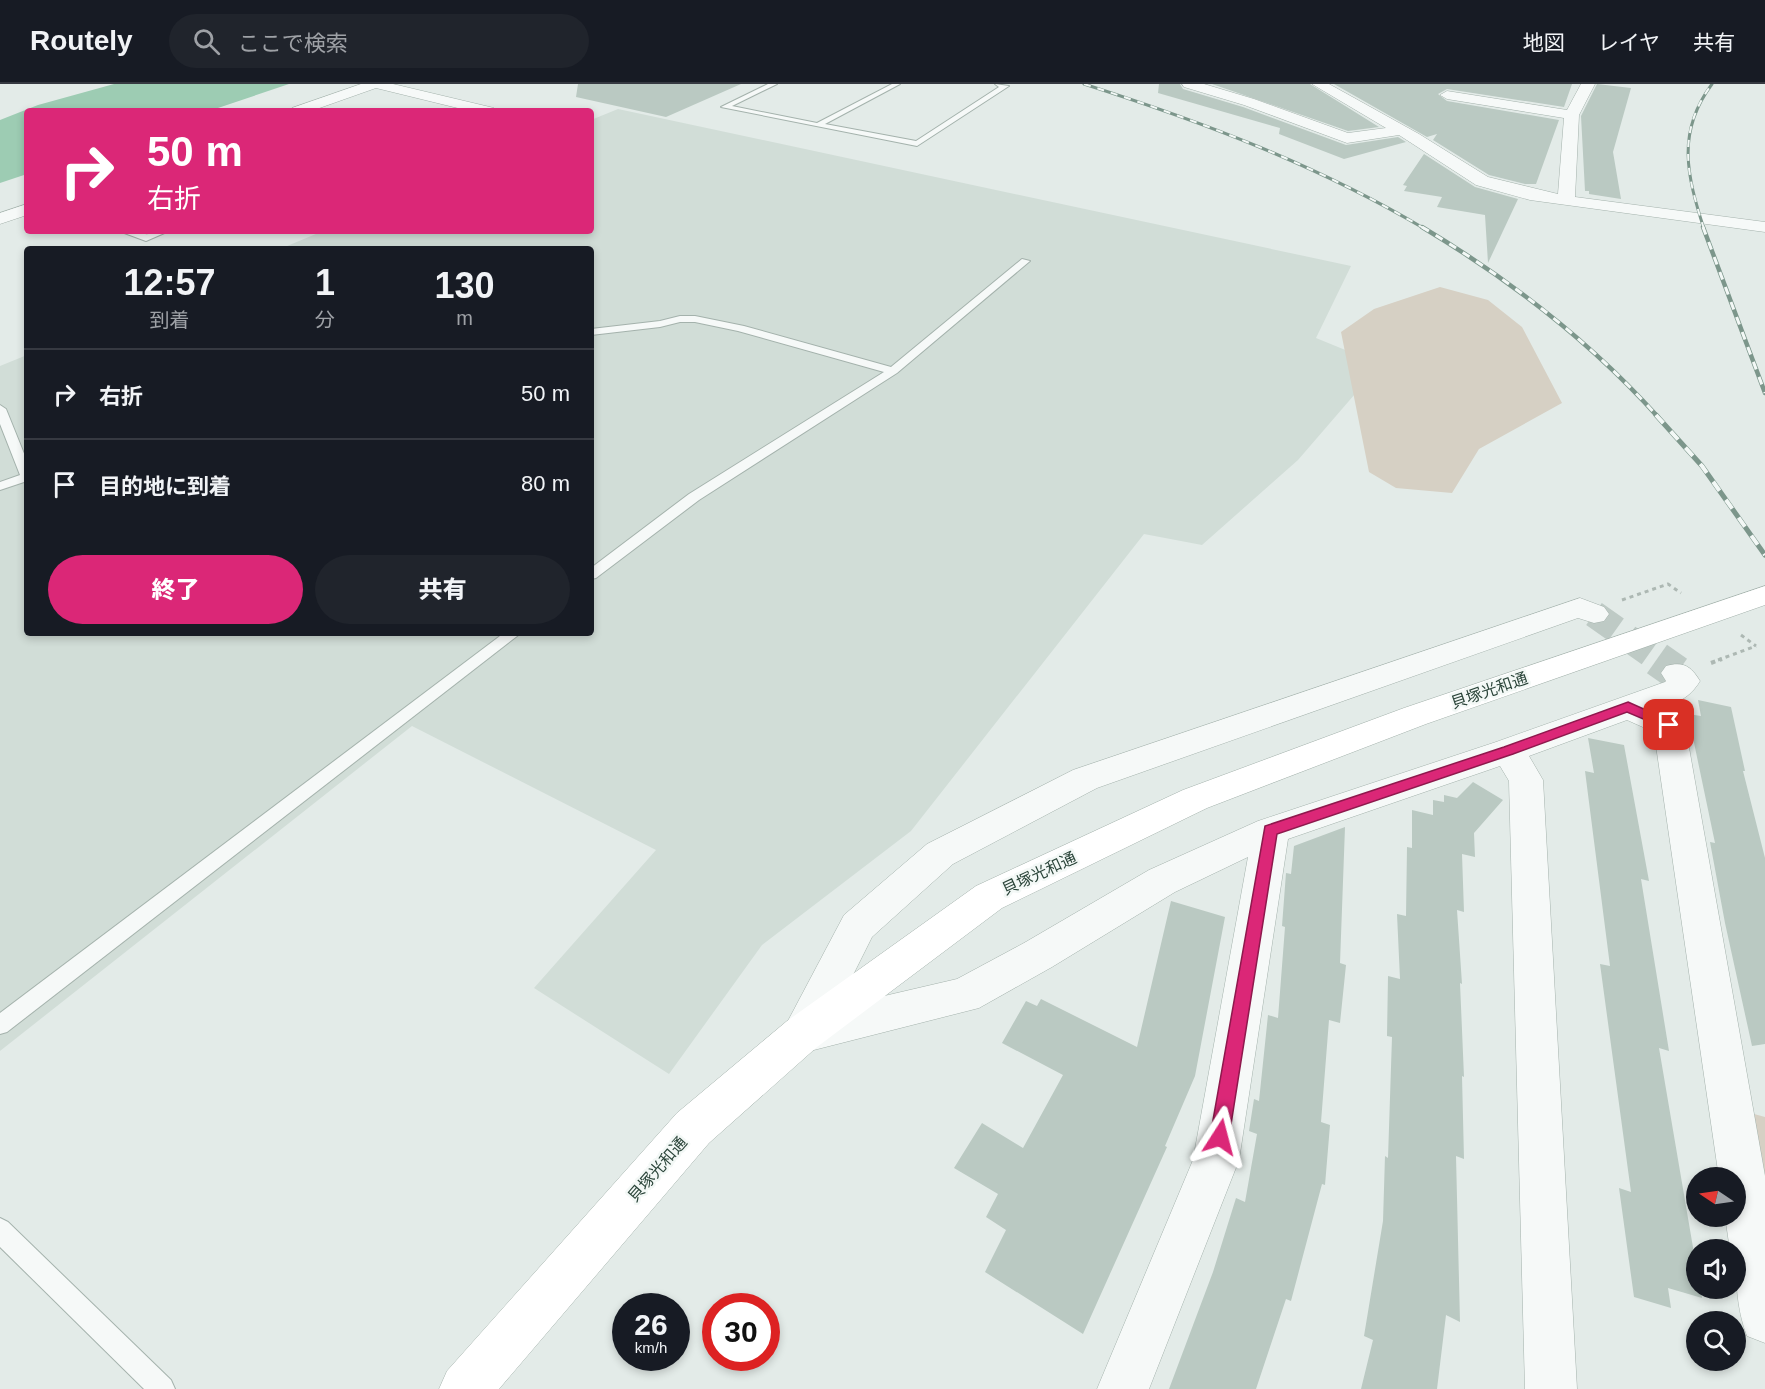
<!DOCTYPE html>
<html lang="ja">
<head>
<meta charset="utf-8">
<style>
	:root { --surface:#171b24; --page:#20242c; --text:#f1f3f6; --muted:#9ea1a6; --line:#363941; --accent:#db2777 }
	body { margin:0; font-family:Arial,"Noto Sans JP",sans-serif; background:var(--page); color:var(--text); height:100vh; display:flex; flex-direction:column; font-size:22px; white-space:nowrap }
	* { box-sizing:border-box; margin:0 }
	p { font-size:20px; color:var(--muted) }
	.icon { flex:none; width:33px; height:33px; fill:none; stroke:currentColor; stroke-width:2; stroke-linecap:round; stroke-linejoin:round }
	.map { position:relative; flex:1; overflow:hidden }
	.details { position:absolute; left:24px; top:162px; width:570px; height:390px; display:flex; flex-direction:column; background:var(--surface); border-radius:6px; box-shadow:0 3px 9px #0003 }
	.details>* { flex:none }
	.hud { position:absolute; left:24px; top:24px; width:570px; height:126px; border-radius:6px; box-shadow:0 3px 9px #0003; background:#db2777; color:#fff; overflow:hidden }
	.needle { width:39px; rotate:283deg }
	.controls { position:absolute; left:1686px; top:1083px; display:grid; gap:12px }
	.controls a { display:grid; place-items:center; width:60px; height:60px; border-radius:50%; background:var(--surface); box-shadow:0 3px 9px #0003; font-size:30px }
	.speed { position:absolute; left:612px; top:1209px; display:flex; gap:12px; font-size:30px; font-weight:700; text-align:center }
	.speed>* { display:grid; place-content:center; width:78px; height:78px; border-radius:50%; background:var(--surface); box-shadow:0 3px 9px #0003; line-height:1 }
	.speed small { font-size:15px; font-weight:400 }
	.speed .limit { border:9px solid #d22; background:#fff; color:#111 }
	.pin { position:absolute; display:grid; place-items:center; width:51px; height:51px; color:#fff; margin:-26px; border-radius:12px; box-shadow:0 3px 9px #0006 }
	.me { position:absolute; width:66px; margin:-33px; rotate:9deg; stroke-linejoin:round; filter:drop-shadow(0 0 4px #0008) }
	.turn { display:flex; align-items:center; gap:21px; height:126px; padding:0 24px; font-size:27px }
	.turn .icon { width:78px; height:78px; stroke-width:2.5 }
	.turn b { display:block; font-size:42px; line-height:51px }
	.eta { display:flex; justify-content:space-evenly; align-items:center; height:102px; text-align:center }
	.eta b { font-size:36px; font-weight:800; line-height:42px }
	.button { display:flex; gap:12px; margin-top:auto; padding:12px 24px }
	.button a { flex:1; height:69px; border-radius:36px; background:var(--accent); color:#fff; font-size:24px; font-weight:800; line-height:69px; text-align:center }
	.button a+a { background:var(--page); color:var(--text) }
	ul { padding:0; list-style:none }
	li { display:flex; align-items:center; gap:18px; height:90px; padding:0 24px; border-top:2px solid var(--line) }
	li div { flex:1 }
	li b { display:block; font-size:22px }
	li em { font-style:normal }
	header { display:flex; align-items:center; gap:36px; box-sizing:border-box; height:84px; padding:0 30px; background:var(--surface); border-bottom:2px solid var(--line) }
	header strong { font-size:28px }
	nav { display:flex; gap:33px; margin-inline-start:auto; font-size:21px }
	.search { width:420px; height:54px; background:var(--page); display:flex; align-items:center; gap:15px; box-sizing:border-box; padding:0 21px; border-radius:33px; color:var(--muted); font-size:22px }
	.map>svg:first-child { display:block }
	.built { fill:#d1ddd7 }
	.green { fill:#d6d0c4 }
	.water { fill:#9dccb3 }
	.building { fill:#bac9c2 }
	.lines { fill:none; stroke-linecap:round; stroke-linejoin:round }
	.street-tunnel-far1 { stroke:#becac5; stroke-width:27; stroke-dasharray:27 14; stroke-linecap:butt }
	.street-tunnel { stroke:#becac5; stroke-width:35; stroke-dasharray:35 17; stroke-linecap:butt }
	.lane-casing { stroke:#a4b2ac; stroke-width:2 }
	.street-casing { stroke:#a4b2ac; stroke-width:1 }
	.secondary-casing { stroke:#a4b2ac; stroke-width:1 }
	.path-far1 { stroke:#adb8b3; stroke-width:3; stroke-dasharray:4 4; stroke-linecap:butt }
	.path { stroke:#adb8b3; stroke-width:4; stroke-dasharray:4.5 4.5; stroke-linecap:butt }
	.lane { fill:#f6f9f8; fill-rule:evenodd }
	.street { fill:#f6f9f8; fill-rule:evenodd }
	.secondary { fill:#fff; fill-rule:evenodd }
	.rail-far2-casing { stroke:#7c968b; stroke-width:3 }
	.rail-far1-casing { stroke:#7c968b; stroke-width:4.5 }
	.rail-casing { stroke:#7c968b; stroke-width:5 }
	.rail-far2 { stroke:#f3f8f6; stroke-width:2; stroke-dasharray:7; stroke-linecap:butt }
	.rail-far1 { stroke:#f3f8f6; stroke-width:3; stroke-dasharray:8; stroke-linecap:butt }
	.rail { stroke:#f3f8f6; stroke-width:4; stroke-dasharray:11; stroke-linecap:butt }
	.route { fill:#db2777; stroke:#8e194d; stroke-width:1.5 }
	.labels { text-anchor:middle; stroke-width:5; stroke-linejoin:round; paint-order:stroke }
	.street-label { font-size:16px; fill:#2a4439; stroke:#f3f8f6 }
</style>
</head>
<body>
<header>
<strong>Routely</strong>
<div class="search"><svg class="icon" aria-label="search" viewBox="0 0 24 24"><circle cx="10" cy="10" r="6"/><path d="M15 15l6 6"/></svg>ここで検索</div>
<nav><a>地図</a><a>レイヤ</a><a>共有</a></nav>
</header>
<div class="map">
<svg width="1765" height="1305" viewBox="0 0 1765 1305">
	<rect width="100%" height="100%" fill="#e3ebe8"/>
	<path class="built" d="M618,25l733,157 -35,72 44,18 1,31 -63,73 -96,85 -58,-11 -233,297 -149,114 -93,129 -135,-86 122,-138 -244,-124 -412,325v-685l27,-11v278h564v-384h-311l43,-18h268v-111z"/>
	<g class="green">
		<path d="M1440,203l48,13 34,27 40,76 -83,46 -27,44 -56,-5 -27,-16 -28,-140 33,-23z"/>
		<path d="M1754,1030l11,3v59z"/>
	</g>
	<path class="water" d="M114,0h175l-80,27h-182v63l-27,9v-63l38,-15z"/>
	<g class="building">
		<path d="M578,0h163l-75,33 -90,-20z"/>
		<path d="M1159,0h21l3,5 60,18 103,38 52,-8 8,5 -62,17 -65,-25 1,-6 -122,-35z"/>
		<path d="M1212,0h98l69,43 -31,4z"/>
		<path d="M1334,0h238l-8,23 -117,-18 -9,5 9,7 112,19 -23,64h-11l-36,-9 -56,-35 4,-6 -10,3z"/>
		<path d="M1597,0l34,4 -18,64 8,47 -32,-5v-3h-4l-4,-75z"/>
		<path d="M1424,70l51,33 43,12 -30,64 -3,-48 -48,-8 5,-10 -38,-6 3,-5 -4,-1z"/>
		<path d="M1698,616l33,7 14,64h-2l22,87v186l-13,2 -27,-123 -15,-81 5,1 -27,-129 13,2z"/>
		<path d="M1588,654l36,7 25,136 -8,-2 28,172 -10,-3 37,217v23h5l1,10 -34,-10 3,20 -37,-11 -15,-109 12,4 -31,-228 10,2 -25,-195 9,2z"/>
		<path d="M1473,698l30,18 -29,33 1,24 -13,-3 2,58 -7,-2 5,74 -2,-1 4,94 -2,-1 2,83 -8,-3 4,166 -14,-7 -9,74h-76l12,-49 -9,-4 19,-115 2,-65 3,2 4,-121 -5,-1 1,-60 12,3 -3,-65 9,2 1,-69 5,1v-38l21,5v-15l11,2v-7l13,3z"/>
		<path d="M1345,743l-5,136 6,2 -6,58 -11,-3 -8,102 9,3 -5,60 -3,-1 -31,117 -5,-2 -30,90h-87l44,-117 23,-74 9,4 12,-68 -8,-3 5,-32 5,2 9,-86 10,3 7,-91 -3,-1 4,-53 5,1 3,-28z"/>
		<path d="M1171,817l54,16 -30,159 -30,70 2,1 -84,187 -98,-62 21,-42 -20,-13 12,-23 -44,-26 28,-45 41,25 40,-73 -61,-32 24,-42 11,5 4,-7 96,48z"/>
	</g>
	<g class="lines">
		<path class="street-tunnel-far1" d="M1594,530l65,46"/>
		<path class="street-tunnel" d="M1657,575l20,14"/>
		<g class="lane-casing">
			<g id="lane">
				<path d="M768,0h9l-45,22 85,17 75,-39h8l-75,40 91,17 83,-54 -4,-3 14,2 -92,60 -196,-39z"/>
				<path d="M119,147c9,0 17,3 25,3 7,1 16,-3 25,-3l-23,10z"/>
				<path d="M1022,175l8,2 -133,112 -198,127 -103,78 -5,1v-11l98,-74 195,-122 -146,-41 -43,-9h-15l-20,5 -69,8v-6l69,-8 20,-5h15l49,10 147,41z"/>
				<path d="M0,321l6,4 21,52v20l-27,9v-8l20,-7 -20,-51z"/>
				<path d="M504,549h17l-514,399 -7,2v-21z"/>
				<path d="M0,1134l8,4 163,158 4,9h-31l-144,-142z"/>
			</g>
		</g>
		<g class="street-casing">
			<g id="street">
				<path d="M361,0h32l101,24 2,3h-26l-94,-23 -65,23h-21l2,-3z"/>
				<path d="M1182,0h22l50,15 94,34 38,-5 -74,-44h17l90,50 69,43 70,17 6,-76 -117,-19 -7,-4 7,-4 120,19 14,-26h14l-16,31 -4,82 190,25v10l-235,-32 -54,-15 -77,-50 -52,8 -103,-38 -60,-18z"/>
				<path d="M27,120v11l-27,9v-11z"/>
				<path d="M1580,514l24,9 5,7 -5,7 -10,2 -16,-5 -481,170 -144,76 -81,73 -35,70 120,-28 67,-36 125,-73 109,-49 238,-79 169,-60 1,-1 -5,-8 5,-7c17,-5 25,0 34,15 -11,18 -21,20 -40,27l21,9 4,8 80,451v167l-18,-7c-11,-29 -11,-56 -11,-86h-6l-5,-34h11v-38h-17l-65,-446 -27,-12 -98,36 14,24 34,609h-52l-16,-608 -9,-15 -212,73 -49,321 -90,229h-52l96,-229 55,-303 -73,35 -123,75 -73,41 -177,45 -15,-6 -6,-13 63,-119 83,-71 146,-74z"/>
			</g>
		</g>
		<g class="secondary-casing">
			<path id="secondary" d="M1765,502v19l-339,119 -219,84 -205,100 -185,139 -108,96 -210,246h-60l8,-18 230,-258 110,-92 189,-135 207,-96 221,-82z"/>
		</g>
		<g class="path-far1">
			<path d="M1622,516l46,-16 13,9"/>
			<path d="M1741,551l15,11"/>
			<path d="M1718,576l38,-14"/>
		</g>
		<path class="path" d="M1711,579l11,-4"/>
		<use href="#lane" class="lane"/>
		<use href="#street" class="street"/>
		<use href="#secondary" class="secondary"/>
		<g class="rail-far2-casing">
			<g id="rail-far2">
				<path d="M1084,0c119,38 233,81 341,145"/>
				<path d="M1704,145c-17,-53 -28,-97 8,-145"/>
			</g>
		</g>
		<g class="rail-far1-casing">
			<g id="rail-far1">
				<path d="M1422,143c87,52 168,114 236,190"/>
				<path d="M1703,143l62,166"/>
			</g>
		</g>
		<g class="rail-casing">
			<path id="rail" d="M1656,331l46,51 63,89"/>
		</g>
		<use href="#rail-far2" class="rail-far2"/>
		<use href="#rail-far1" class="rail-far1"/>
		<use href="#rail" class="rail"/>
	</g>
	<path class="route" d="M1628,618l45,20 2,3 -6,5 -42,-18 -114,42 -236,80 -48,303 -3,6 -6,3 -7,-3 -3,-6 55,-311 239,-79z"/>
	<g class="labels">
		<g class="street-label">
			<text transform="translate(1489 606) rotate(-19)" y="6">貝塚光和通</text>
			<text transform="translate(1039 789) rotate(-25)" y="6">貝塚光和通</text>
			<text transform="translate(657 1085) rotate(-49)" y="6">貝塚光和通</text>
		</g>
	</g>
</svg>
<div class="controls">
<a><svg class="needle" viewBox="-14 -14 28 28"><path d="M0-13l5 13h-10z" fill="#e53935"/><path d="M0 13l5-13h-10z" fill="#9ea1a6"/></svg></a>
<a><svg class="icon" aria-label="sound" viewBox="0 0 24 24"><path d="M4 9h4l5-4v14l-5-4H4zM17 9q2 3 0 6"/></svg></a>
<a><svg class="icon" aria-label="search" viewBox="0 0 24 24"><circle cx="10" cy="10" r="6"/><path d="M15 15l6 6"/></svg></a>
</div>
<div class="speed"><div>26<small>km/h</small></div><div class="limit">30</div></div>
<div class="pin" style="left:1669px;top:641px;background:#d93025"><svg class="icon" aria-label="arrive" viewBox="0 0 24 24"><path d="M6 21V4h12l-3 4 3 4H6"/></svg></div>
<svg class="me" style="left:1220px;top:1053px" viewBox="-20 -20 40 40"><path d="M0-17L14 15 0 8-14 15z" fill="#db2777" stroke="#fff" stroke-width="4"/></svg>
<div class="hud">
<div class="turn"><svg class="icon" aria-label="right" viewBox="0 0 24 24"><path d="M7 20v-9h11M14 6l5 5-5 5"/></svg><div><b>50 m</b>右折</div></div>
</div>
<section class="details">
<div class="eta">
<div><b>12:57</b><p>到着</p></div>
<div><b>1</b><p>分</p></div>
<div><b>130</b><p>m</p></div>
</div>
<ul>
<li><svg class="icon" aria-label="right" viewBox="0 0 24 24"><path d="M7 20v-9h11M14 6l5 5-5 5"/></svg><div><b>右折</b></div><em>50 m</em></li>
<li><svg class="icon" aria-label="arrive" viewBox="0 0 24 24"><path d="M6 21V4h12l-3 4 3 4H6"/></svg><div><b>目的地に到着</b></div><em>80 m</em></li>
</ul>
<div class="button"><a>終了</a><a>共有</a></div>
</section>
</div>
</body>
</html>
